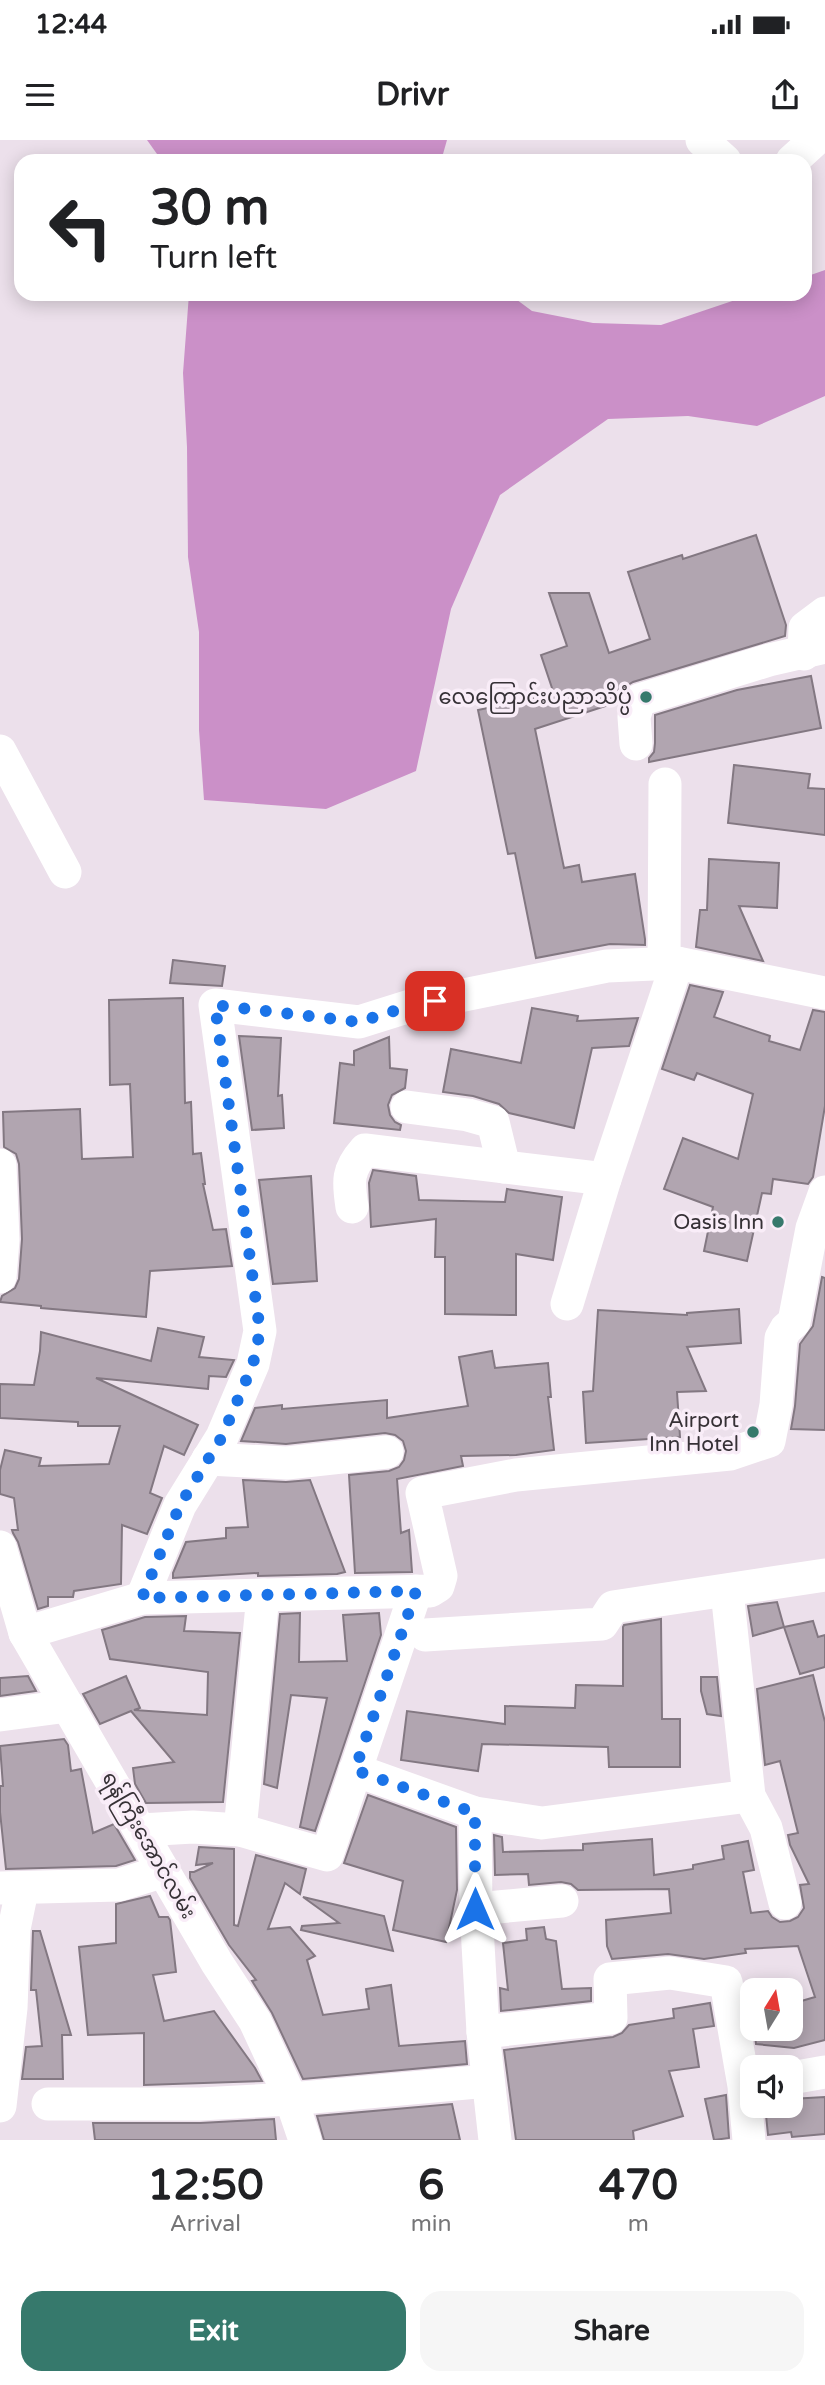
<!DOCTYPE html>
<html lang="en">
<head>
<meta charset="utf-8">
<style>
	:root { --surface:#fff; --page:#f6f6f6; --text:#202124; --muted:#757577; --accent:#36796c }
	body { margin:0; font-family:"Varela Round","Noto Sans Myanmar",sans-serif; background:var(--page); color:var(--text); height:100vh; display:flex; flex-direction:column; font-size:26px; white-space:nowrap }
	* { box-sizing:border-box; margin:0 }
	p { font-size:23px; color:var(--muted) }
	.icon { flex:none; width:38px; height:38px; fill:none; stroke:currentColor; stroke-width:2; stroke-linecap:round; stroke-linejoin:round }
	.map { position:relative; height:2000px; overflow:hidden }
	.side { display:flex; flex-direction:column; background:var(--surface); flex:1 }
	.side>* { flex:none }
	.top-card { position:absolute; left:14px; top:14px; width:798px; height:147px; border-radius:21px; box-shadow:0 4px 18px #0003; background:#fff; color:var(--text); overflow:hidden }
	.needle { width:46px; rotate:11deg }
	.tools { position:absolute; left:740px; top:1838px; display:grid; gap:14px }
	.tools a { display:grid; place-items:center; width:63px; height:63px; border-radius:14px; background:var(--surface); box-shadow:0 4px 18px #0003; font-size:35px }
	.pin { position:absolute; display:grid; place-items:center; width:60px; height:60px; color:#fff; margin:-30px; border-radius:14px; box-shadow:0 4px 10px #0006 }
	.me { position:absolute; width:77px; margin:-38px; rotate:0deg; stroke-linejoin:round; filter:drop-shadow(0 0 5px #0008) }
	.turn { display:flex; align-items:center; gap:24px; height:147px; padding:0 21px; font-size:32px }
	.turn .icon { width:91px; height:91px; stroke-width:2.5 }
	.turn b { display:block; font-size:49px; line-height:60px }
	.eta { display:flex; justify-content:space-evenly; align-items:center; height:119px; text-align:center }
	.eta b { font-size:42px; font-weight:700; line-height:49px }
	.button { display:flex; gap:14px; margin-top:auto; padding:14px 21px }
	.button a { flex:1; height:80px; border-radius:21px; background:var(--accent); color:#fff; font-size:28px; font-weight:700; line-height:80px; text-align:center }
	.button a+a { background:var(--page); color:var(--text) }
	.status { display:flex; justify-content:space-between; align-items:center; height:49px; padding:0 35px; background:var(--surface); direction:ltr }
	.status svg { height:19px; fill:currentColor }
	header { display:flex; justify-content:space-between; align-items:center; height:91px; padding:0 21px; background:var(--surface); font-size:32px; font-weight:700 }
	.map>svg:first-child { display:block }
	.water { fill:#cb90c8 }
	.building { fill:#b1a5b0; stroke:#837882; stroke-width:2 }
	.lines { fill:none; stroke-linecap:round; stroke-linejoin:round }
	.minor { stroke:#fff; stroke-width:33 }
	.route { stroke:#1a73e8; stroke-width:12; stroke-dasharray:0 21.6 }
	.poi-dot { fill:#36796c; stroke:#f9edf8; stroke-width:2.5 }
	.labels { text-anchor:middle; stroke-width:7; stroke-linejoin:round; paint-order:stroke }
	.poi-label { font-size:21px; fill:#363136; stroke:#f9edf8; text-anchor:end }
	.street-label { font-size:21px; fill:#363136; stroke:#f9edf8 }
</style>
</head>
<body>
<div class="status"><b>12:44</b><svg viewBox="0 0 49 12"><path d="M0 12V9h3v3zM5 12V6h3v6zM10 12V3h3v9zM15 12V0h3v12zM26 1h20v11H26zM47 4h2v5h-2z"/></svg></div>
<header><svg class="icon" aria-label="menu" viewBox="0 0 24 24"><path d="M4 6h16M4 12h16M4 18h16"/></svg>Drivr<svg class="icon" aria-label="share" viewBox="0 0 24 24"><path d="M12 15V3M7 8l5-5 5 5M5 13v7h14v-7"/></svg></header>
<div class="map">
<svg width="825" height="2000" viewBox="0 0 825 2000">
	<rect width="100%" height="100%" fill="#ece0eb"/>
	<g class="water">
		<path d="M147,0h300l-6,21h-279z"/>
		<path d="M825,130v126l-68,30 -69,-10 -80,3 -108,76 -49,114 -35,162 -90,38 -122,-9 -5,-70v-98l-11,-75 -1,-110 -4,-74 6,-79h320l23,17 61,12 68,2 92,-31h52v-17z"/>
	</g>
	<g class="building">
		<path d="M756,395l30,90 -1,11 -152,46 -8,5 -7,15 -83,27 29,139 15,-3 3,17 53,-8 10,65v6l-35,-1 -74,14 -21,-105 -7,1 -30,-144 76,-16 -13,-39 26,-9 -18,-53h40l20,60 41,-14 -22,-67 54,-17 1,4z"/>
		<path d="M811,536l10,52 -172,34v-4l5,-6 1,-9v-28l82,-25z"/>
		<path d="M734,625l76,9 -2,14 17,1v46l-97,-12z"/>
		<path d="M709,719l70,4 -2,45 -38,-2 24,55 -67,-14 4,-37h7z"/>
		<path d="M173,820l52,6 -3,20 -52,-3z"/>
		<path d="M690,845l33,7 -9,25 56,19 -1,5 31,9 13,-40 12,2v94l-12,71 -5,7 -35,-5 -2,15 -9,-1 -15,68 -43,-10 9,-44 -49,-18 19,-51 55,21 15,-65 -56,-21 -3,7 -32,-11z"/>
		<path d="M183,858l2,105 6,-1 2,52 8,-1 4,31h-2l10,46 13,-1 6,37 -82,5 -4,46 -105,-9v-2l-41,-4 2,-6 13,-8 4,-9 3,-40 -3,-75 -3,-10 -12,-7 -1,-35 77,-3 2,50 51,-2 -3,-73 -20,1 -1,-85z"/>
		<path d="M532,868l46,8 -1,5 61,-3 -9,28 -37,2 -18,80 -65,-15 -10,-9 -26,-8 -30,-4 8,-43 70,14z"/>
		<path d="M239,896l42,2 -3,58 4,-1 2,33 -32,2z"/>
		<path d="M389,897l1,31 17,2 -2,18 -13,7 -4,10 2,10 5,7 6,3 -1,5 -66,-7 6,-60 14,2v-14z"/>
		<path d="M373,1030l43,6 3,24 86,2 2,-13 55,8 -9,63 -37,-6v61l-71,-1v-57h-10l1,-38 -65,8 -2,-44z"/>
		<path d="M311,1036l6,105 -44,3 -14,-104z"/>
		<path d="M822,1137l3,1v152l-34,-1 4,-23 5,-62 13,-18z"/>
		<path d="M739,1169l2,34 -54,4 19,44 -29,1 3,45 -94,6 -3,-51 10,-1 5,-81 89,5v-2z"/>
		<path d="M158,1188l46,9 -5,20 35,3 -8,17 -17,-1 -1,13 -112,-11 102,47 -14,30 -20,-9 -14,47 12,5 -15,36 -25,-9 -1,59 -47,7 -1,6h-25v9l-10,3 -20,-67 -5,-9 -1,-3h6l-4,-32 -14,-4v-24l5,-20 36,8 -2,8 70,-2 11,-38h-42v-4l-78,-4v-34l34,1 6,-34 1,-19 110,29z"/>
		<path d="M492,1211l3,17 53,-5 3,34h-3l6,53 -38,5 -55,1 2,10 -66,13 4,54 8,-3 3,42 -57,1 -6,-98 40,-4 10,-4 5,-7 2,-9 -3,-10 -8,-6 -10,-2 -99,11 -45,-3 14,-33 27,-3v4l105,-9v18l81,-12 -9,-49z"/>
		<path d="M243,1340l43,2 24,-2 35,92 -8,2 -79,2v-3l-85,5v-5l13,-31 40,-4v-10l22,-1z"/>
		<path d="M777,1462l7,25 -31,9 -5,-30z"/>
		<path d="M300,1473l-1,49 48,-1 -4,-46 36,-2 2,22 -66,196 -15,-4 27,-129 -36,-3 -14,93 -13,-4 16,-170z"/>
		<path d="M186,1476l-2,15 56,2 -17,169 -77,1 -11,-19 -2,-16 41,-6 -43,-51 -31,13 -17,-30 43,-18 14,32 -6,2 73,5 1,-43 -98,-13 -8,-29 43,-13z"/>
		<path d="M661,1479l1,100h18v48h-71l-1,-20 -126,-3 -4,27 -77,-11 6,-49 98,13v-18l70,2 1,-23 47,1v-59l1,-2z"/>
		<path d="M813,1481l5,16 7,-2v32l-25,7 -16,-47z"/>
		<path d="M813,1535l12,47v318l-31,8 -38,-4 -2,-16h37v-24l24,-7 -17,-51 -53,3 1,4 -42,6 -36,-5 -56,5 -5,-13 -1,-26 65,-7 -2,-24 -91,1 -7,-6 -10,-2 -32,3 -1,-11 -33,1 -1,-40 8,2 1,15 80,-2v-6l69,-5 2,36 39,-6v-4l31,-6 -2,-13 26,-5 6,29 -11,2 8,41 17,-2 4,6 8,5 10,-1 8,-4 6,-9 -4,-23 9,-1 -19,-39 -2,-10 10,-2 -18,-72 -15,4 -8,-76z"/>
		<path d="M28,1536l8,15 -36,5v-18z"/>
		<path d="M701,1537h16l4,39 -14,-2 -6,-23z"/>
		<path d="M64,1599l4,6 3,26 10,-2 12,64 21,-9 21,36 -19,6 -110,3 -6,-57v-26h3l-3,-40z"/>
		<path d="M368,1655l88,32 1,63 -11,52 -53,-12 10,-49 -59,-18z"/>
		<path d="M199,1707l35,2v76l4,1 18,-71 50,14 -6,25 -15,-11 -17,46 22,-2 25,29 -8,4 16,55 46,-6 -3,-20 25,-4 8,61 66,-5 2,23 -164,15 -31,-66 -20,-32 4,-1 -27,-35 -39,-67v-6h4l19,-9 -17,2z"/>
		<path d="M150,1756l9,21h9l2,3 6,52 -23,3 11,46 50,-10 41,57 7,13 -118,4v-52l-56,2 -9,-88 37,-4v-39z"/>
		<path d="M303,1757l81,19 9,35 -92,-21 1,-4 37,-3z"/>
		<path d="M544,1787l2,12 10,2 6,48 29,-1v13l-90,10 -1,-23 8,2 -5,-47 24,-3 -1,-11z"/>
		<path d="M33,1791h7l31,104h-9l1,44h-41l4,-32 16,-1 -6,-56h-5z"/>
		<path d="M710,1863l4,23 -21,3 6,38 -30,4 14,45 -50,15 1,9h-118l-12,-90 109,-13 9,-4 7,-8 45,-7 -1,-9z"/>
		<path d="M726,1955l3,43 -15,2 -9,-41z"/>
		<path d="M825,1957v37l-33,3 -1,-5 -23,3 -3,-30h26v-6z"/>
		<path d="M452,1964l8,36h-136l-7,-24z"/>
		<path d="M274,1979l2,21h-181l-2,-17h107z"/>
	</g>
	<g class="lines">
		<g class="minor">
			<path d="M702,0l23,21"/>
			<path d="M792,21l23,-21"/>
			<path d="M804,514l1,-26 20,-15"/>
			<path d="M636,604l-2,-27 5,-17 130,-40 56,-13"/>
			<path d="M0,611l65,121"/>
			<path d="M664,823l1,-179"/>
			<path d="M407,967l61,8 25,7 11,45"/>
			<path d="M0,1025l3,75 -3,37"/>
			<path d="M352,1067c-4,-26 -5,-37 13,-57l240,29"/>
			<path d="M567,1164l38,-125 72,-216"/>
			<path d="M208,1319l79,4 100,-11"/>
			<path d="M0,1407l25,86 192,330 38,58 36,78 14,41"/>
			<path d="M727,1451l22,205 17,32 19,75"/>
			<path d="M142,1458l38,-93 42,-68 31,-73 7,-33 -45,-326 144,17 51,-16 197,-40 70,-3 148,30"/>
			<path d="M25,1493l117,-35 288,-7 8,-5 3,-10 -19,-83 94,-18 214,-21 39,-13 7,-36 5,-67 5,-9 8,-7 18,-94 13,-36"/>
			<path d="M425,1495l177,-11 11,-17 212,-32"/>
			<path d="M0,1575l68,-9"/>
			<path d="M355,1630l120,43 67,10 207,-27"/>
			<path d="M475,1673l1,96 7,123 12,108"/>
			<path d="M141,1690l52,-3 47,3 87,25 89,-264"/>
			<path d="M240,1690l23,-235"/>
			<path d="M0,1748l119,-3 45,-14"/>
			<path d="M476,1769l86,-8"/>
			<path d="M483,1892l128,-14 -1,-39 60,-6 56,9 18,104 5,54"/>
			<path d="M791,1938l34,-6"/>
			<path d="M48,1964h152l91,-5 197,-18"/>
			<path d="M0,1966l11,-98 3,-79 6,-29 -4,-12"/>
		</g>
	</g>
	<g class="lines">
		<path class="route" d="M435,861l-25,5 -51,16 -144,-17 45,326 -7,33 -31,73 -42,68 -38,93 274,-7 -61,179 120,43v96"/>
	</g>
	<g class="poi-dot">
		<circle cx="646" cy="557" r="7"/>
		<circle cx="778" cy="1082" r="7"/>
		<circle cx="753" cy="1292" r="7"/>
	</g>
	<g class="labels">
		<g class="poi-label">
			<text x="632" y="564">လေကြောင်းပညာသိပ္ပံ</text>
			<text x="764" y="1089">Oasis Inn</text>
			<text x="739" y="1287">Airport<tspan x="739" dy="24">Inn Hotel</tspan></text>
		</g>
		<g class="street-label">
			<text transform="translate(149 1705) rotate(60)" y="7">ရန်ကြီးအောင်လမ်း</text>
		</g>
	</g>
</svg>
<div class="tools">
<a><svg class="needle" viewBox="-14 -14 28 28"><path d="M0-13l5 13h-10z" fill="#e53935"/><path d="M0 13l5-13h-10z" fill="#757577"/></svg></a>
<a><svg class="icon" aria-label="sound" viewBox="0 0 24 24"><path d="M4 9h4l5-4v14l-5-4H4zM17 9q2 3 0 6"/></svg></a>
</div>
<div class="pin" style="left:435px;top:861px;background:#d93025"><svg class="icon" aria-label="arrive" viewBox="0 0 24 24"><path d="M6 21V4h12l-3 4 3 4H6"/></svg></div>
<svg class="me" style="left:475px;top:1769px" viewBox="-20 -20 40 40"><path d="M0-17L14 15 0 8-14 15z" fill="#1a73e8" stroke="#fff" stroke-width="4"/></svg>
<div class="top-card">
<div class="turn"><svg class="icon" aria-label="left" viewBox="0 0 24 24"><path d="M17 20v-9H6M10 6l-5 5 5 5"/></svg><div><b>30 m</b>Turn left</div></div>
</div>
</div>
<section class="side">
<div class="eta">
<div><b>12:50</b><p>Arrival</p></div>
<div><b>6</b><p>min</p></div>
<div><b>470</b><p>m</p></div>
</div>
<div class="button"><a>Exit</a><a>Share</a></div>
</section>
</body>
</html>
